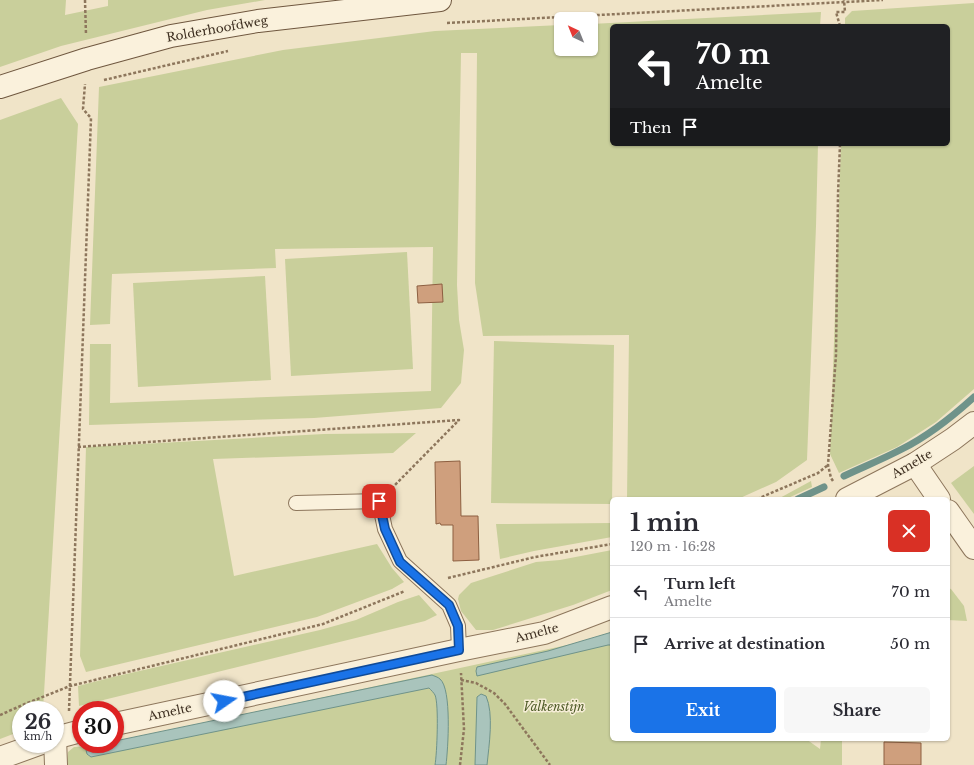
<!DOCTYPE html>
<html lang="en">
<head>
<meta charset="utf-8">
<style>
	:root { --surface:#fff; --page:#f7f7f7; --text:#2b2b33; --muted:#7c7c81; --line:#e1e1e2; --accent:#1a73e8 }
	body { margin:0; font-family:"Libre Baskerville",serif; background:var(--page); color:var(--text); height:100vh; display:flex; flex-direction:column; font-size:15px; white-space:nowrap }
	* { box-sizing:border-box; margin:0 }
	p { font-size:13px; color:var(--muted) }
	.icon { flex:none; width:22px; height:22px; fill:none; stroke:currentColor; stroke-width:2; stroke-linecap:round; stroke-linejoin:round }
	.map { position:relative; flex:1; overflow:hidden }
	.details { position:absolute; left:610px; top:497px; width:340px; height:244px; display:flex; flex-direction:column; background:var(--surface); border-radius:6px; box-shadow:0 1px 3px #0004 }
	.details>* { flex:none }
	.top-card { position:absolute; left:610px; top:24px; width:340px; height:122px; border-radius:6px; box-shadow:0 1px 3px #0004; background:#202124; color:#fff; overflow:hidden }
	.needle { width:26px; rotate:317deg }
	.fabs { position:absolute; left:554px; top:12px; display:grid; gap:8px }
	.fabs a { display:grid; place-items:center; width:44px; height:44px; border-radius:6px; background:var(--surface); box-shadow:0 1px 3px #0004; font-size:20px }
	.speed { position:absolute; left:12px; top:701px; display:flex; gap:8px; font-size:20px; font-weight:700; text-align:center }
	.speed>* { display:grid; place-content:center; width:52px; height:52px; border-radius:50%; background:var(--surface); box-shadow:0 1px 3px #0004; line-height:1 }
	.speed small { font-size:10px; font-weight:400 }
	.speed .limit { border:6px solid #d22; background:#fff; color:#111 }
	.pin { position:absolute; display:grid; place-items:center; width:34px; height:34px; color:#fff; margin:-17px; border-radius:8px; box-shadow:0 2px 6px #0006 }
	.me { position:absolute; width:44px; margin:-22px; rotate:78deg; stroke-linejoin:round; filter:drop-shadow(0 0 3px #0008) }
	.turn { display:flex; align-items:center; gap:14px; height:84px; padding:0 20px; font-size:18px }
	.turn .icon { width:52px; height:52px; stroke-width:2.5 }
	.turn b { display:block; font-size:28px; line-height:34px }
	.then { display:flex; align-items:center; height:38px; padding:0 20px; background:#0003; gap:8px; font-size:15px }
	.round { display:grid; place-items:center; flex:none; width:42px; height:42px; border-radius:6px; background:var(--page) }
	.overview { display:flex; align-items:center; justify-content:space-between; height:68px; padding:0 20px }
	h1 { font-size:24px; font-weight:700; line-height:30px }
	.button { display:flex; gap:8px; margin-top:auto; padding:8px 20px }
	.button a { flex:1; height:46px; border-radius:6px; background:var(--accent); color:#fff; font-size:16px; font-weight:700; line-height:46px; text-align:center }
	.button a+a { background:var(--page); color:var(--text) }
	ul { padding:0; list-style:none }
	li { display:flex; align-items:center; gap:12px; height:52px; padding:0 20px; border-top:1px solid var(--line) }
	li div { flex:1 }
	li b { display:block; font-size:15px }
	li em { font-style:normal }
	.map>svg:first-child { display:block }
	.green { fill:#c9cf9b }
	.water { fill:#a9c4bc; stroke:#6f938a }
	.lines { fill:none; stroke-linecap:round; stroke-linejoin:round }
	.stream { stroke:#6f938a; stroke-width:7 }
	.building { fill:#cf9f7d; stroke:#8d5f41 }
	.service-casing { stroke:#8d765c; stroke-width:16 }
	.minor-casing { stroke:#8d765c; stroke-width:24 }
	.secondary-casing { stroke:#6f573f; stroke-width:24 }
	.path { stroke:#8d765c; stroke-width:2.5; stroke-dasharray:3 2; stroke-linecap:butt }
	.service { stroke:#faf1dc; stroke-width:14 }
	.minor { stroke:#faf1dc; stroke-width:22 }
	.secondary { stroke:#faf1dc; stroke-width:22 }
	.route-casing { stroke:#114b97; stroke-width:10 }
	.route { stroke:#1a73e8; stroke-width:7 }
	.labels { text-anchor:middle; stroke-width:3; stroke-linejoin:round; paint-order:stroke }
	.street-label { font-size:12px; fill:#3d2e20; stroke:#f7eed8 }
	.park-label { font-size:12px; font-style:italic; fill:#4d5a26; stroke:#f7eed8 }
</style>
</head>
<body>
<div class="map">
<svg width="974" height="765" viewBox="0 0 974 765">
	<rect width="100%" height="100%" fill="#f0e4c8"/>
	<g class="green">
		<path d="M0,0h66l-1,15 43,-9v-6h157l-58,10 -146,36 -61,21z"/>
		<path d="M974,3v386l-38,33 -39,25 -58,26 -9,-19 11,-310h107v-118h-103v-8l7,-7z"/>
		<path d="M821,12l-1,14h-208v118h206l-2,82 -9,234 -31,22 -38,17h-111l2,-164 -146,1 -8,-53 2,-230h-16l-4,232 2,35 5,30 -3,33 -20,25 -127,10 -225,7 1,-81h21l-1,59 321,-12 2,-144 -158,2 1,19 -164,6 -2,50 -20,1 9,-238 184,-37 152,-19 126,-6v24h30v-25z"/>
		<path d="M61,98l17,26 -35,586h-22v21l-21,8v-619z"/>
		<path d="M407,252l6,117 -122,7 -6,-117z"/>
		<path d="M265,276l6,104 -133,7 -5,-104z"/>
		<path d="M494,341l120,4 -2,159 -121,-1z"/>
		<path d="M416,433l-23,20 -180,6 21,117 143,-32 15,24 12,14 -12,7 -75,28 -231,55 -6,-16 6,-209 238,-13z"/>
		<path d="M974,466v48l-23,-31z"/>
		<path d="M811,481l1,6 -26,12h-8z"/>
		<path d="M612,523v14l-78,14 -34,8 -4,-35z"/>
		<path d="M612,550v40l-39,15 -80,25h-17l-15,-19 -3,-12 1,-4 12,-12 65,-21 24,-2z"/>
		<path d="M948,588l3,1 13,17 3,15 -19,-1z"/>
		<path d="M419,595l18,20 -12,6 -346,85 -1,-20 35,-9 207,-47 36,-10 42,-18z"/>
		<path d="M609,636l3,2v101h194l14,10 1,-10h21v26h-775l1,-13 6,-5 17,-1 -2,1 26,-3v-2z"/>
	</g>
	<g class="water">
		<path d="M612,632v13h-4l-131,31 -1,-5 1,-4 71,-16z"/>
		<path d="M432,675c2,1 6,2 8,4 12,10 8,70 6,86h-11c2,-11 4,-61 0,-70 -1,-2 -4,-5 -6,-7l-338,69 -4,-3 -1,-4c9,-7 18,-6 29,-6v-3z"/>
		<path d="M481,694l5,2c8,18 3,49 1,69h-12l2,-68z"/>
	</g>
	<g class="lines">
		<g class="stream">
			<path d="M844,476c19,-9 39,-17 58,-27 26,-13 50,-32 72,-52"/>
			<path d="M798,499l26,-12"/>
		</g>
	</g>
	<g class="building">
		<path d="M442,284l1,18 -25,1 -1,-17z"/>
		<path d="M460,461l1,55h17l1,44 -26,1v-36h-12l-1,-2 -4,1 -1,-62z"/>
		<path d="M884,742l37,1v22h-37z"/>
	</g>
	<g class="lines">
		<g class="service-casing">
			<path id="service" d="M296,503l83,-2 6,28 15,32 49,44 9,21 1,24"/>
		</g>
		<g class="minor-casing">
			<g id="minor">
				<path d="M915,464l24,35"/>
				<path d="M847,499l68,-35 38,-25 21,-16"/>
				<path d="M948,511l26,37"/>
				<path d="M115,724l344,-74 85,-17 68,-26"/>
				<path d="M55,738l26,-7"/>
				<path d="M55,738l1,27"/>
				<path d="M0,758l39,-14"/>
			</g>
		</g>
		<g class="secondary-casing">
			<path id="secondary" d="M0,87l87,-28 84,-23 87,-15 182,-21"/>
		</g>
		<g class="path">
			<path d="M85,0l1,35"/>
			<path d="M447,23l436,-23"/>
			<path d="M840,26l-4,-14h9l-1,-12"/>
			<path d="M104,80l124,-29"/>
			<path d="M78,447l381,-27 -67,68"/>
			<path d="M833,481l-2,-3 -3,-13 8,-110 2,-161 2,-50"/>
			<path d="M757,499l61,-26 10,-8"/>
			<path d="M448,578l87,-21 77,-13"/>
			<path d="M461,680l15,3 18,10 11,11 45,61"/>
			<path d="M69,711l22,-593 -8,-9 2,-25"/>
			<path d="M0,715l25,-11 45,-18 253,-62 82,-33"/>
			<path d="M460,765l4,-36 -3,-56"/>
		</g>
		<use href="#service" class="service"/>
		<use href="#minor" class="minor"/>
		<use href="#secondary" class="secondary"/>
	</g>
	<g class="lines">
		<g class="route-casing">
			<path id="route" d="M224,701l235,-51 -1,-24 -9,-21 -49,-43 -15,-33 -6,-28"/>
		</g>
		<use href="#route" class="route"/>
	</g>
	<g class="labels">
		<g class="street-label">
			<text transform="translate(217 29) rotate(-10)" y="4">Rolderhoofdweg</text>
			<text transform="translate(912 464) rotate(-30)" y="4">Amelte</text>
			<text transform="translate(537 633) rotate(-15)" y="4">Amelte</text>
			<text transform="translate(170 712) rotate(-12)" y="4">Amelte</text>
		</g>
		<g class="park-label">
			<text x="554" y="711">Valkenstijn</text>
		</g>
	</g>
</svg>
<div class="fabs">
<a><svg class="needle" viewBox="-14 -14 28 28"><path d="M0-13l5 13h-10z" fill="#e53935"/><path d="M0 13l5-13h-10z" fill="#7c7c81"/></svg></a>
</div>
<div class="speed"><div>26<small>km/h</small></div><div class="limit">30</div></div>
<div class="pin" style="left:379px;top:501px;background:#d93025"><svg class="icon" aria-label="arrive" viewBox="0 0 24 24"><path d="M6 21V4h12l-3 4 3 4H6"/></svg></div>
<svg class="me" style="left:224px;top:701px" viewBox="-20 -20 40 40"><circle r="19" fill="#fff"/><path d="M0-13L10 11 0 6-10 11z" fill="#1a73e8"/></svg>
<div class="top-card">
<div class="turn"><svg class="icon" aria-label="left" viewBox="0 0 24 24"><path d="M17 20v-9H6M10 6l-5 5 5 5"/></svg><div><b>70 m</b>Amelte</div></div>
<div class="then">Then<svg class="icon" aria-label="arrive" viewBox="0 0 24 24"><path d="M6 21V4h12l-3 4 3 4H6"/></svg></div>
</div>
<section class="details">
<div class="overview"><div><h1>1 min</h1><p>120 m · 16:28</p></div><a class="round" style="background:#d93025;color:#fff"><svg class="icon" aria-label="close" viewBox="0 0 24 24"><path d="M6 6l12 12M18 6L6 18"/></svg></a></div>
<ul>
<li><svg class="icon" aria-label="left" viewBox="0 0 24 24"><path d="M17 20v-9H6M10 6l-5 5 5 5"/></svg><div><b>Turn left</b><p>Amelte</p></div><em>70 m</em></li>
<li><svg class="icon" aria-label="arrive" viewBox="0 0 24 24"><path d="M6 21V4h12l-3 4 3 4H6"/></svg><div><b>Arrive at destination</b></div><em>50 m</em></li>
</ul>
<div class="button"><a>Exit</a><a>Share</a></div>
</section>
</div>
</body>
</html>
